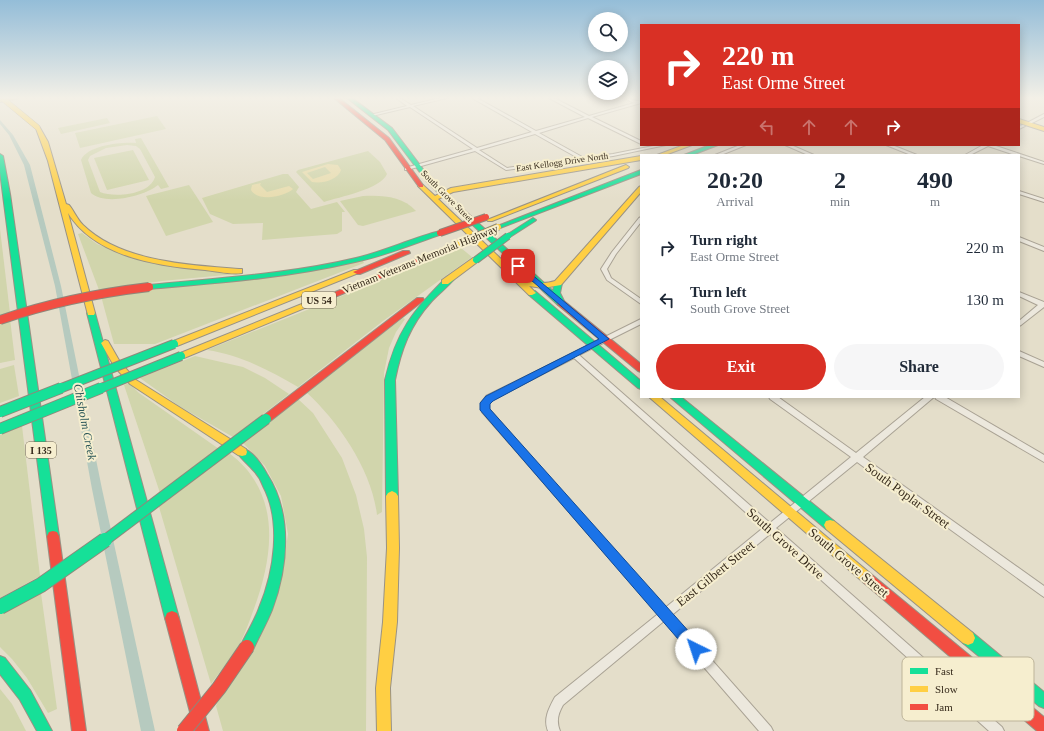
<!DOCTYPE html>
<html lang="en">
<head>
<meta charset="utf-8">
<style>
	:root { --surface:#fff; --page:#f6f6f7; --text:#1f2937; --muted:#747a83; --accent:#d93025 }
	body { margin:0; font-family:"Times New Roman",serif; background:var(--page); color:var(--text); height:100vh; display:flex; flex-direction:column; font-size:15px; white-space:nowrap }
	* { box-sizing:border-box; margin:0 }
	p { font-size:13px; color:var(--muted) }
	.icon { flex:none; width:22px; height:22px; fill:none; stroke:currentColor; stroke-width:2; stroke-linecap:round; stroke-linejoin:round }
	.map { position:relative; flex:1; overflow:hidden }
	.sheet { position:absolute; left:640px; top:154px; width:380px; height:244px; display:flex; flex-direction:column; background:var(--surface); border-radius:0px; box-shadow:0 2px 10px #0003 }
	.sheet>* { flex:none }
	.banner { position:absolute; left:640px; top:24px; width:380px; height:122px; border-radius:0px; box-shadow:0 2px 10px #0003; background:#d93025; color:#fff; overflow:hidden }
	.buttons { position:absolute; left:588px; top:12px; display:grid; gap:8px }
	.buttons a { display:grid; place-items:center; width:40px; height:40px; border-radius:50%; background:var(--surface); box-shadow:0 2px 10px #0003; font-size:20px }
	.pin { position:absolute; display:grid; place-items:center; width:34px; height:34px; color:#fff; margin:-17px; border-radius:8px; box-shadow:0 2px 6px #0006 }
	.me { position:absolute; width:44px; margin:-22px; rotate:319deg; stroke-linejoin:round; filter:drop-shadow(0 0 3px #0008) }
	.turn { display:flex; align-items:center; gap:14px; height:84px; padding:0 16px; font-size:18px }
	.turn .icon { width:52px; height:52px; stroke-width:2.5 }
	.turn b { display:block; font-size:28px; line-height:34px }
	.lanes { display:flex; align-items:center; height:38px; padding:0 16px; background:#0003; justify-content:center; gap:20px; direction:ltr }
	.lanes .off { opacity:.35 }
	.eta { display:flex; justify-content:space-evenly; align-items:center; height:68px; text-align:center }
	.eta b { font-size:24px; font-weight:700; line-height:28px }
	.primary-button { display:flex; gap:8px; margin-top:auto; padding:8px 16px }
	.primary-button a { flex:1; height:46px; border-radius:24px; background:var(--accent); color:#fff; font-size:16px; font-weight:700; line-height:46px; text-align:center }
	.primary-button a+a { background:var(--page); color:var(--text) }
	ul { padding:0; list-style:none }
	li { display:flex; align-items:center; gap:12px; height:52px; padding:0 16px }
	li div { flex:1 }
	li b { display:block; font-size:15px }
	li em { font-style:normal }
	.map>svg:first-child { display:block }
	.green { fill:#d1d5ac; fill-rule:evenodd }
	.sand { fill:#e8ddb0; fill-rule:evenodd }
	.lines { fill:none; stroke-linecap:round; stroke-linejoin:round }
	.canal { fill:#b6cabf; fill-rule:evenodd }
	.street-casing { stroke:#a9a294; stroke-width:2 }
	.fast-casing { stroke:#999284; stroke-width:2 }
	.slow-casing { stroke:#999284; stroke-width:2 }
	.jam-casing { stroke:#999284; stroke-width:2 }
	.street { fill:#ece8dd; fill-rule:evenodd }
	.fast { fill:#16e098; fill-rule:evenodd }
	.slow { fill:#ffcf43; fill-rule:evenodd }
	.jam { fill:#f24e42; fill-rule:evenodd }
	.fast-bridge-far3-casing { stroke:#8e887b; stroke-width:8; stroke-linecap:butt }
	.fast-bridge-far2-casing { stroke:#8e887b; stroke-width:10; stroke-linecap:butt }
	.fast-bridge-far1-casing { stroke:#8e887b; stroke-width:12; stroke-linecap:butt }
	.fast-bridge-casing { stroke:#8e887b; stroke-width:16; stroke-linecap:butt }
	.slow-bridge-far1-casing { stroke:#8e887b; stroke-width:6; stroke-linecap:butt }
	.slow-bridge-casing { stroke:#8e887b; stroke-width:8; stroke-linecap:butt }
	.jam-bridge-far2-casing { stroke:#8e887b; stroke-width:8; stroke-linecap:butt }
	.jam-bridge-far1-casing { stroke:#8e887b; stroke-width:10; stroke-linecap:butt }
	.jam-bridge-casing { stroke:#8e887b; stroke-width:16; stroke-linecap:butt }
	.fast-bridge-far3 { stroke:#16e098; stroke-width:6 }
	.fast-bridge-far2 { stroke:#16e098; stroke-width:8 }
	.fast-bridge-far1 { stroke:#16e098; stroke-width:10 }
	.fast-bridge { stroke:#16e098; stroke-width:14 }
	.slow-bridge-far1 { stroke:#ffcf43; stroke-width:5 }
	.slow-bridge { stroke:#ffcf43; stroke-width:6 }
	.jam-bridge-far2 { stroke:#f24e42; stroke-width:6 }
	.jam-bridge-far1 { stroke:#f24e42; stroke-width:8 }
	.jam-bridge { stroke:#f24e42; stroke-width:14 }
	.route { fill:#1a73e8; stroke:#114b97 }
	.labels { text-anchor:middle; stroke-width:4; stroke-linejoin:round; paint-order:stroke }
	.far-street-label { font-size:9px; fill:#372b1c; stroke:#f6eecf }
	.shield { fill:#f6eecf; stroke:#706652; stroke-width:1 }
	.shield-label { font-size:10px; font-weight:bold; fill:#372b1c }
	.street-label { font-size:11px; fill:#372b1c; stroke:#f6eecf }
	.water-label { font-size:12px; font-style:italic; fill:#2b5758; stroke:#f6eecf }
	.near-street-label { font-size:13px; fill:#372b1c; stroke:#f6eecf }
	.key { fill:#f6eecf; stroke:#bdb499; stroke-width:1 }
	.key-label { font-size:11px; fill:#372b1c }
</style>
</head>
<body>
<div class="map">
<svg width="1044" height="731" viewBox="0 0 1044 731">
	<rect width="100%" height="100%" fill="#e4deca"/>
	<g class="green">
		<path d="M157,116l9,13 -86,19 -5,-15z"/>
		<path d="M107,118l3,5 -49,11 -3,-6z"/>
		<path d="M141,138l28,49 -8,2 -3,-4c-13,11 -53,21 -67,8l-10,-33c7,-15 40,-18 55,-17l-1,-4zM127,145l9,1 4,3 15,28c-5,18 -41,21 -55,15l-12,-32 2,-4 16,-8z"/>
		<path d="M133,150l16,30 -42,10 -13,-32z"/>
		<path d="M368,151l12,11 7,12c-6,15 -48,23 -63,28l-28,-30 2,-2z"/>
		<path d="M283,174h5l11,13 -3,5 15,17 26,-7 8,10h-3v19l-5,3 -75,6 1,-17 -30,1 -23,-10 -8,-16z"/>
		<path d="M189,185l24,37 -47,14 -20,-40z"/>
		<path d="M363,196c20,-1 39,0 53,15l-53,15 -5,-1 -18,-24z"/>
		<path d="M0,229l10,84 -10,4z"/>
		<path d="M82,233l15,11 28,11 111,19 -74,7 -63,9 -21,-56z"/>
		<path d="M461,248l11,9 -89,64 -85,66c-29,-17 -58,-32 -91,-37z"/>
		<path d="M363,261l1,2 -209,81h-41l-13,-48z"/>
		<path d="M403,318l2,1 -9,13 -7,16 -5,25 -2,139 -5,3c-5,-44 -38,-93 -71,-123z"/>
		<path d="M10,319l5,41 -15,3v-40z"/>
		<path d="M195,356l48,11 22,11 24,16 -56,43 -54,-31 -39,-28z"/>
		<path d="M14,365l5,31 -19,7v-34z"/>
		<path d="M129,383l10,10 80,56 -59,44 -36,-108z"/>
		<path d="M298,399l15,14 29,45 14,37 8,34 3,28 -1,174h-143l-7,-25 69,-152 3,-20 -7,-38 -16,-30 -22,-23z"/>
		<path d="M22,426l18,150 -40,22v-163z"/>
		<path d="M229,453c55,41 44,106 23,161 -3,8 -6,17 -10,25 -7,16 -21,31 -31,45l-52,-177z"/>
		<path d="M41,593l16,116 -9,4 -21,-35 -15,-19 -12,-12v-34z"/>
		<path d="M0,689l12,15 14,27h-26z"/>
	</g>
	<g class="sand">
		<path d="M328,164l10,1 3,5c-3,10 -19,14 -29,12l-10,-10zM325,167l6,6 -18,6 -6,-6z"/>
		<path d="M261,183l-1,2 7,7 22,-6 4,3c-9,8 -35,13 -42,1l1,-5z"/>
	</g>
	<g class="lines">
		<path class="canal" d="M0,120l13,15 17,30 31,121 41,203 53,242h-14l-49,-242 -37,-203 -31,-121 -15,-30 -9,-11z"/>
		<g class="street-casing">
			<g id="street">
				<path d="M396,98h4l11,7 29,-7h7l-34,8 64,42 55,-16 -60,-34h5l59,33 49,-14 -36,-19h5l35,18 45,-13 -10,-5c6,0 12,4 17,3v2l-49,14 49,24v3l-53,-26 -49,15 45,25 29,-4 45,-9h8l-53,11 -107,14 -31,-19 -68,19h-2v-2l68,-19 -63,-42 -38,9 -2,-1 37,-9zM535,134l43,24 -71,10 -28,-18z"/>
				<path d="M1044,114v3l-16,8 -3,-1z"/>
				<path d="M1023,125l2,1 -6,3v-3z"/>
				<path d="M740,145h6l-25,10h-6z"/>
				<path d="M785,145h6l23,10h-6z"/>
				<path d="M886,145h6l25,10h-6z"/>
				<path d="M983,145h10l51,17v2l-25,-8v-1h-4l-27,-9 -18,9h-5z"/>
				<path d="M1019,191l25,8v3l-25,-8z"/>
				<path d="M641,217v5l-25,32 -9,15 4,9 30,21v5l-34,-24 -6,-11 11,-17 27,-34z"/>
				<path d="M1019,237l25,10v4l-25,-10z"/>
				<path d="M1019,292l25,10v5l-23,18 -2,1v-5l19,-16 -19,-9z"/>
				<path d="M641,319v5l-62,31 191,168 81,-66 -81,-58 -1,-2h9l78,56 69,-56h9l-71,60 181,129v11l-3,-2 -184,-133 -81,66 226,199 2,4h-15l-219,-197 -98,81 99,112 2,4h-14l-95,-110 -101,84c-5,9 -7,16 -3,26h-12c-5,-12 1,-23 7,-34l103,-83 -176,-202 -1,-9 5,-7zM574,358l189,170 -98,80 -176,-199v-5l3,-4z"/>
				<path d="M1019,351l25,11v5l-25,-11z"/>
				<path d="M935,397h10l99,58v7l-108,-63z"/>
			</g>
		</g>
		<g class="fast-casing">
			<g id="fast">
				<path d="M347,98h5l40,30 40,53 121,110 2,-10h6l1,2 -2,10 5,10 -1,2h-6l-130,-122 -40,-53z"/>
				<path d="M710,145h8l-26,10h-8z"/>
				<path d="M0,154l3,2 7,38 49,342 -2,4 -4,1 -4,-1 -2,-4 -47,-364z"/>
				<path d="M641,170v4l-141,54 -2,1 -3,-2z"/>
				<path d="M533,218l3,2 -1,1 -25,16h-4l-1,-1z"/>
				<path d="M440,231l3,2 -1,1c-29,10 -57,22 -87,28 -68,16 -137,21 -206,27l-4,-2 4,-2c69,-7 140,-11 207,-27 29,-7 56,-20 84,-27z"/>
				<path d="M448,276h6l1,2c-7,9 -17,16 -24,24 -21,23 -30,48 -36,78l3,116 -2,3 -4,2 -4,-2 -2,-3 -1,-116c11,-48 28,-70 63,-104z"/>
				<path d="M529,291h6l106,90v8l-3,-1 -109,-93 -1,-2z"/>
				<path d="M91,310l4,3 84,305 -2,5 -5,2 -5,-2 -2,-5 -78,-305z"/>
				<path d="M670,397h11l153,124 2,4 -2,4 -4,1 -4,-1z"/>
				<path d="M242,448c11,3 20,17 25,26 26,40 21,93 5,136 -6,15 -14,28 -20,42l-5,2 -5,-2 -2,-5c6,-13 14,-25 19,-39 15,-36 23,-86 4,-122 -2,-6 -6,-12 -10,-16 -5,-6 -12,-11 -16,-18l1,-3z"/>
				<path d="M968,631l5,2 71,59v16l-5,-2 -76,-63 -2,-5 2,-5z"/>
				<path d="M0,656l5,2 25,32 22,41h-15l-17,-31 -20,-26z"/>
			</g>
		</g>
		<g class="slow-casing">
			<g id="slow">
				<path d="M9,98h10l-19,4v-2z"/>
				<path d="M1019,119l25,8v4l-25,-8z"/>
				<path d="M35,126h4l9,16 18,62 3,1c5,6 8,14 14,20 38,37 106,40 156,44h3v4c-11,2 -26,-2 -37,-3 -47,-4 -110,-13 -137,-57l27,100 -1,2h-6l-40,-154z"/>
				<path d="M684,145h8l-27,10h-8z"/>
				<path d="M641,156v4l-188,32 -15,7 83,79c12,5 22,7 34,3l84,-94 2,-1v6l-80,93 -18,3 -14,-2 7,7 -4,2h-3l-111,-109 5,-1 12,11 16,-8z"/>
				<path d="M626,165l3,2 -1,1 -136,53h-4l-1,-1z"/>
				<path d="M473,258h3l4,2 -32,24h-6v-4z"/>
				<path d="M354,270h3l4,2 -184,74h-6l-1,-2 1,-2z"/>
				<path d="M329,293h3l4,2 -152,63h-6l-1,-2 1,-2z"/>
				<path d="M105,340l3,1 12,21 16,18 110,69 1,3 -1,3 -4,1 -4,-1 -108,-71 -16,-18 -13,-23z"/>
				<path d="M649,397h11l211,177 2,4 -2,4 -4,2 -4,-2z"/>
				<path d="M392,491l4,2 2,3 1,52 -2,74 -7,66 1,43h-14l-1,-43 7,-66 4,-74 -1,-52 2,-3z"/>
				<path d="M830,520l4,1 139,112 2,5 -2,5 -5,2 -5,-2 -137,-114 -2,-4 2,-4z"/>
			</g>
		</g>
		<g class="jam-casing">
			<g id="jam">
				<path d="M334,98h5l50,40 34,47v2h-4l-34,-47z"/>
				<path d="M458,242l2,1v2l-125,52h-3l-4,-2z"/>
				<path d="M403,251h6l1,2 -50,21h-3l-4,-2z"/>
				<path d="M417,298h6l1,2 -155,122h-6l-2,-3 2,-3z"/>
				<path d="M558,301h6l77,63v8l-3,-1 -80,-66 -1,-2z"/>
				<path d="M53,531l4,1 2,4 27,195h-14l-25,-195 2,-4z"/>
				<path d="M867,572l4,2 173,143v14h-7l-174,-149 -2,-4 2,-4z"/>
				<path d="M172,611l5,2 2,5 30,113h-14l-30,-113 2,-5z"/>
			</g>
		</g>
		<use href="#street" class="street"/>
		<use href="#fast" class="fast"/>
		<use href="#slow" class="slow"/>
		<use href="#jam" class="jam"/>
		<g class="fast-bridge-far3-casing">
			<path id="fast-bridge-far3" d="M476,260l32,-24"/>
		</g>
		<g class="fast-bridge-far2-casing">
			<g id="fast-bridge-far2">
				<path d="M59,389l115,-45"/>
				<path d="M99,389l82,-33"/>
			</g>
		</g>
		<g class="fast-bridge-far1-casing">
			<g id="fast-bridge-far1">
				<path d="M0,412l61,-24"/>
				<path d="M0,429l101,-41"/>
				<path d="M104,541l162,-122"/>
			</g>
		</g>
		<g class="fast-bridge-casing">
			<path id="fast-bridge" d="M0,607l41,-22 64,-45"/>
		</g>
		<g class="slow-bridge-far1-casing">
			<path id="slow-bridge-far1" d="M2,98l35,29"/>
		</g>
		<g class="slow-bridge-casing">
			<path id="slow-bridge" d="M458,244l40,-17"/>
		</g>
		<g class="jam-bridge-far2-casing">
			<path id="jam-bridge-far2" d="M440,233l46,-16"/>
		</g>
		<g class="jam-bridge-far1-casing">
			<path id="jam-bridge-far1" d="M0,320c49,-17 98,-27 149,-33"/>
		</g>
		<g class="jam-bridge-casing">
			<path id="jam-bridge" d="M184,731l35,-43 28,-41"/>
		</g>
		<use href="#fast-bridge-far3" class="fast-bridge-far3"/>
		<use href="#fast-bridge-far2" class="fast-bridge-far2"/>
		<use href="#fast-bridge-far1" class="fast-bridge-far1"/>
		<use href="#fast-bridge" class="fast-bridge"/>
		<use href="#slow-bridge-far1" class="slow-bridge-far1"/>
		<use href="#slow-bridge" class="slow-bridge"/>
		<use href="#jam-bridge-far2" class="jam-bridge-far2"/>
		<use href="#jam-bridge-far1" class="jam-bridge-far1"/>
		<use href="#jam-bridge" class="jam-bridge"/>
	</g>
	<linearGradient id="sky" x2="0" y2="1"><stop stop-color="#94bdd8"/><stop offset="0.49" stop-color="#f3f0e7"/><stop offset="1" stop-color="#f3f0e7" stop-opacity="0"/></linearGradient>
	<rect width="1044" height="200" fill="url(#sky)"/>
	<path class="route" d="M518,263l91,76 -116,62 -3,3v5l210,235 2,5 -2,5 -4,2 -5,-2 -211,-244v-7l6,-7 113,-57 -83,-72 -1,-1z"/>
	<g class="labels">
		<g class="far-street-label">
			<text transform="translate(562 162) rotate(-8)" y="3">East Kellogg Drive North</text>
			<text transform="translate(447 196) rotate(45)" y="3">South Grove Street</text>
		</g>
		<g class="shield">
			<rect x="302" y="292" width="34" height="16" rx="3"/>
			<rect x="26" y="442" width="30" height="16" rx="3"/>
		</g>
		<g class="shield-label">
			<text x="319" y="304">US 54</text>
			<text x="41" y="454">I 135</text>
		</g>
		<g class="street-label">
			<text transform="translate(420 259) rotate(-22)" y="4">Vietnam Veterans Memorial Highway</text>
		</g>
		<g class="water-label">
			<text transform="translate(85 422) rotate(79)" y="4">Chisholm Creek</text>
		</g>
		<g class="near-street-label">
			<text transform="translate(908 495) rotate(36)" y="5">South Poplar Street</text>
			<text transform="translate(786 543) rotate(42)" y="5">South Grove Drive</text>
			<text transform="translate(849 562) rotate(40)" y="5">South Grove Street</text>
			<text transform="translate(715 573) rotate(-39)" y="5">East Gilbert Street</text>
		</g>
	</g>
	<rect x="902" y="657" width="132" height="64" rx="6" class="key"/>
	<rect x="910" y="668" width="18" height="6" fill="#16e098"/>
	<rect x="910" y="686" width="18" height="6" fill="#ffcf43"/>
	<rect x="910" y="704" width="18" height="6" fill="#f24e42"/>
	<g class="key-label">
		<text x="935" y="675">Fast</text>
		<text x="935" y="693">Slow</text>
		<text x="935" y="711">Jam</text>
	</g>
</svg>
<div class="buttons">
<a><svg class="icon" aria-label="search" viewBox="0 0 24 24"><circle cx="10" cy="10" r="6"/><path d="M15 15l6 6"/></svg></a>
<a><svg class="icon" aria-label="layers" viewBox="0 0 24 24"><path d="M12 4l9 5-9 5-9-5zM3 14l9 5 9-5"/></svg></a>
</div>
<div class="pin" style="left:518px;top:266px;background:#d93025"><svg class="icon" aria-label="arrive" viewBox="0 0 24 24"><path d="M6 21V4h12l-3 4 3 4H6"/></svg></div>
<svg class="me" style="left:696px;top:649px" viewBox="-20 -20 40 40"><circle r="19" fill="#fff"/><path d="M0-13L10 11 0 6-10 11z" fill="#1a73e8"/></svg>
<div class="banner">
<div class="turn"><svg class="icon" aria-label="right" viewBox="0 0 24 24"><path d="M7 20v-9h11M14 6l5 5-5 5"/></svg><div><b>220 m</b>East Orme Street</div></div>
<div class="lanes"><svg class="icon off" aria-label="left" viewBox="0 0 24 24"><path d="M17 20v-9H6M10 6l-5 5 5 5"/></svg><svg class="icon off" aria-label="ahead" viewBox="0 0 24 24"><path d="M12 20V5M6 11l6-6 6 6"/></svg><svg class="icon off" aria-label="ahead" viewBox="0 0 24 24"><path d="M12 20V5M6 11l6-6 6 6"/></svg><svg class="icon" aria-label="right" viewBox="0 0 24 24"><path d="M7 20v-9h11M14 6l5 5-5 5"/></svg></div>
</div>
<section class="sheet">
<div class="eta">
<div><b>20:20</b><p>Arrival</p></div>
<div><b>2</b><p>min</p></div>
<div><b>490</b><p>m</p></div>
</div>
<ul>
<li><svg class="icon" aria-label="right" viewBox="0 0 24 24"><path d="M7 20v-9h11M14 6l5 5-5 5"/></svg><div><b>Turn right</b><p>East Orme Street</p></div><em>220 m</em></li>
<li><svg class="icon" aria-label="left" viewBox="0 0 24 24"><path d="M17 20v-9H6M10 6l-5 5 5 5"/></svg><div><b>Turn left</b><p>South Grove Street</p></div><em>130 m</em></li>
</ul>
<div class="primary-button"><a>Exit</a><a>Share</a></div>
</section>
</div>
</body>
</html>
